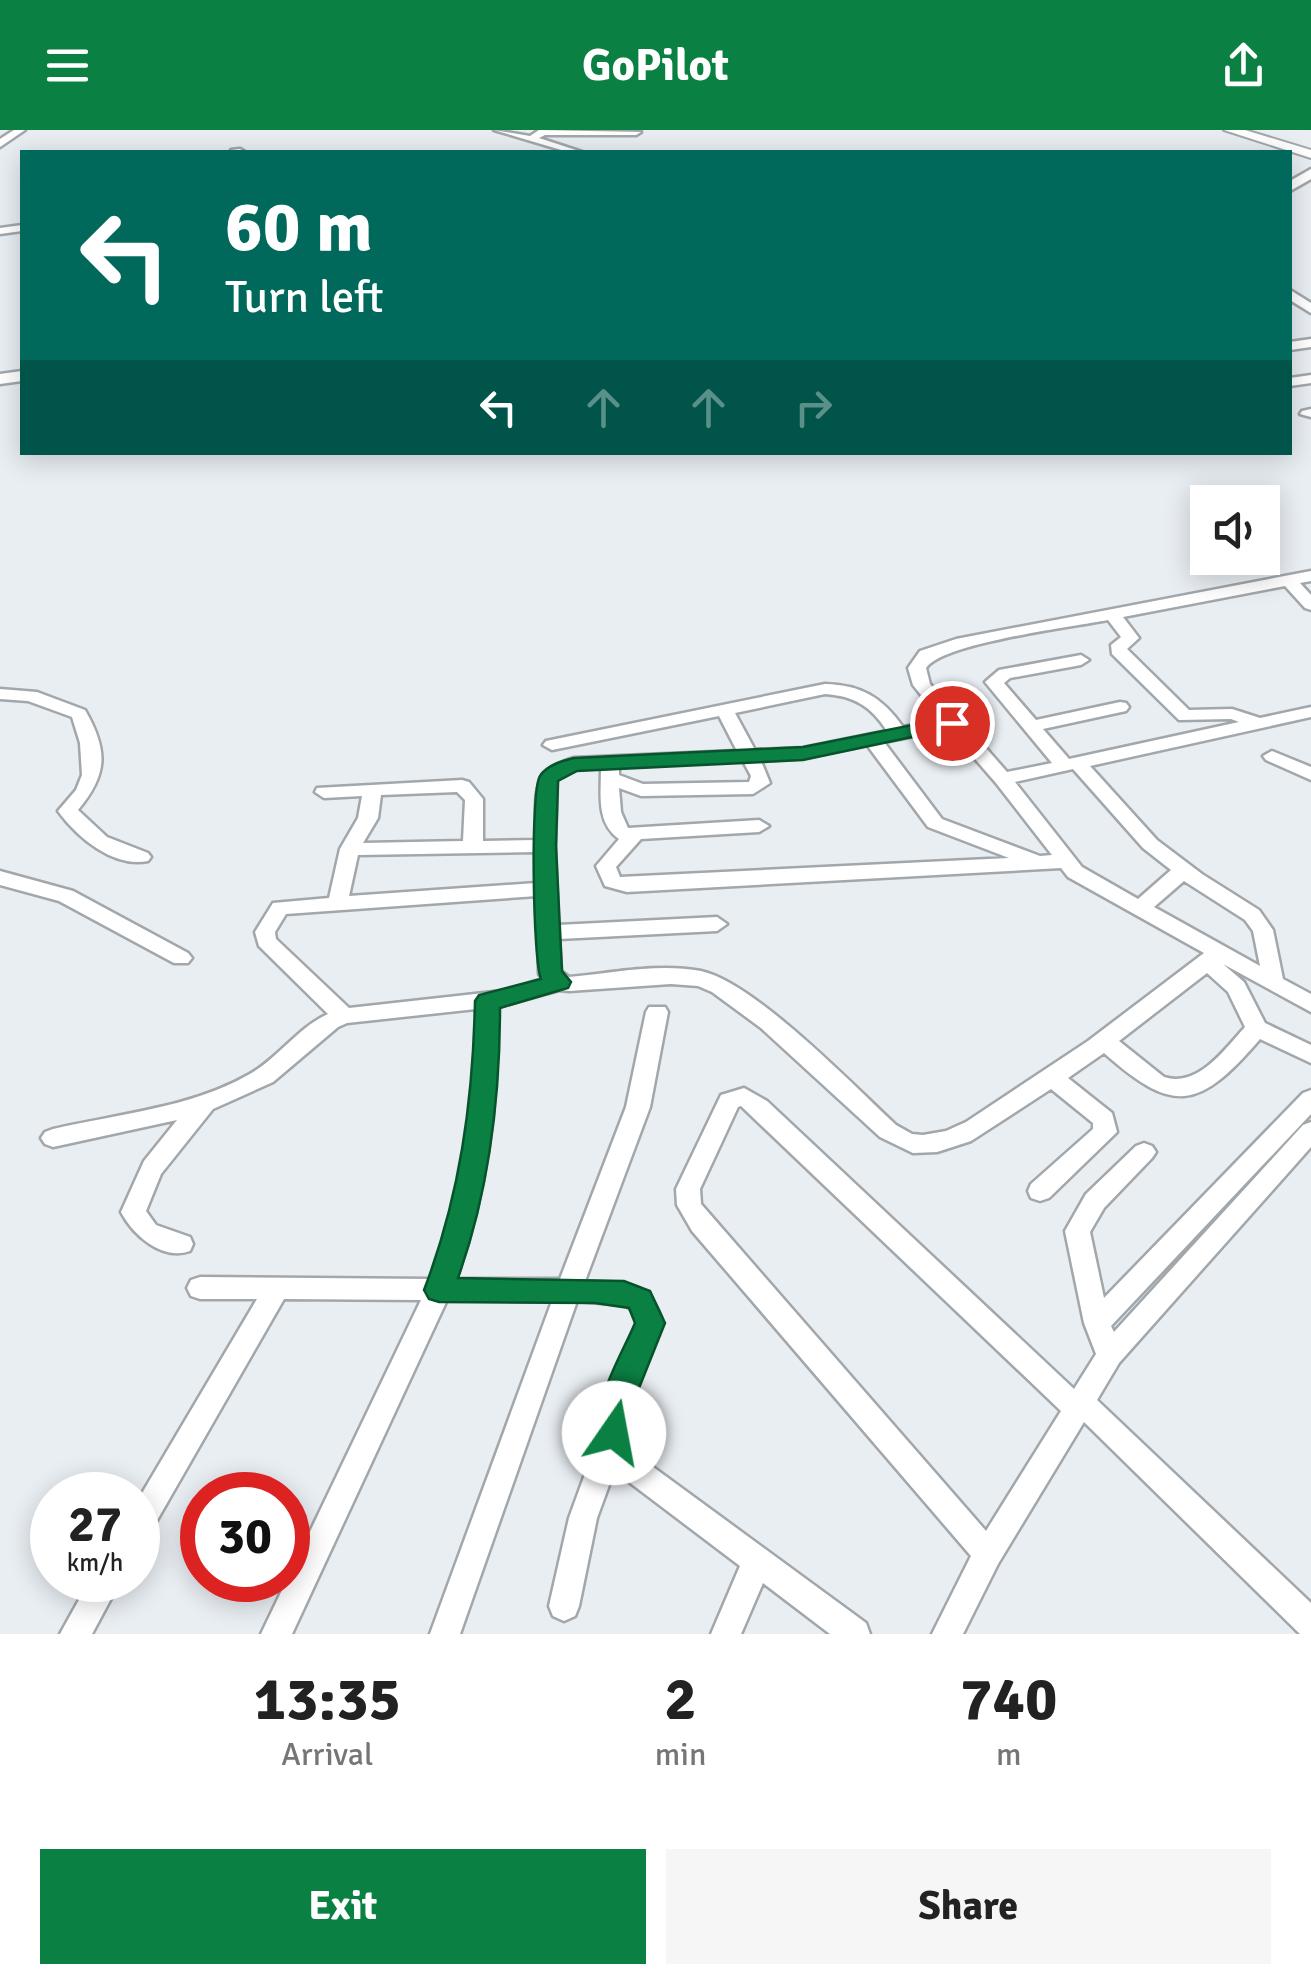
<!DOCTYPE html>
<html lang="en">
<head>
<meta charset="utf-8">
<style>
	:root { --surface:#fff; --page:#f6f6f6; --text:#222; --muted:#767676; --accent:#0b8043 }
	body { margin:0; font-family:Signika,sans-serif; background:var(--page); color:var(--text); height:100vh; display:flex; flex-direction:column; font-size:38px; white-space:nowrap }
	* { box-sizing:border-box; margin:0 }
	p { font-size:32px; color:var(--muted) }
	.icon { flex:none; width:55px; height:55px; fill:none; stroke:currentColor; stroke-width:2; stroke-linecap:round; stroke-linejoin:round }
	.map { position:relative; height:1504px; overflow:hidden }
	.side { display:flex; flex-direction:column; background:var(--surface); flex:1 }
	.side>* { flex:none }
	.banner { position:absolute; left:20px; top:20px; width:1272px; height:305px; border-radius:0px; box-shadow:0 5px 25px #0003; background:#00695c; color:#fff; overflow:hidden }
	.tools { position:absolute; left:1190px; top:355px; display:grid; gap:20px }
	.tools a { display:grid; place-items:center; width:90px; height:90px; border-radius:0px; background:var(--surface); box-shadow:0 5px 25px #0003; font-size:50px }
	.speed { position:absolute; left:30px; top:1342px; display:flex; gap:20px; font-size:50px; font-weight:700; text-align:center }
	.speed>* { display:grid; place-content:center; width:130px; height:130px; border-radius:50%; background:var(--surface); box-shadow:0 5px 25px #0003; line-height:1 }
	.speed small { font-size:25px; font-weight:400 }
	.speed .limit { border:15px solid #d22; background:#fff; color:#111 }
	.pin { position:absolute; display:grid; place-items:center; width:85px; height:85px; color:#fff; margin:-42px; border:5px solid #fff; border-radius:50%; box-shadow:0 2px 10px #0007 }
	.me { position:absolute; width:110px; margin:-55px; rotate:12deg; stroke-linejoin:round; filter:drop-shadow(0 0 8px #0008) }
	.turn { display:flex; align-items:center; gap:35px; height:210px; padding:0 40px; font-size:45px }
	.turn .icon { width:130px; height:130px; stroke-width:2.5 }
	.turn b { display:block; font-size:70px; line-height:85px }
	.lanes { display:flex; align-items:center; height:95px; padding:0 40px; background:#0003; justify-content:center; gap:50px; direction:ltr }
	.lanes .off { opacity:.35 }
	.eta { display:flex; justify-content:space-evenly; align-items:center; height:170px; text-align:center }
	.eta b { font-size:60px; font-weight:800; line-height:70px }
	.action { display:flex; gap:20px; margin-top:auto; padding:20px 40px }
	.action a { flex:1; height:115px; border-radius:0px; background:var(--accent); color:#fff; font-size:40px; font-weight:800; line-height:115px; text-align:center }
	.action a+a { background:var(--page); color:var(--text) }
	header { display:flex; justify-content:space-between; align-items:center; height:130px; padding:0 40px; background:var(--accent); color:#fff; font-size:45px; font-weight:800 }
	.map>svg:first-child { display:block }
	.lines { fill:none; stroke-linecap:round; stroke-linejoin:round }
	.minor-casing { stroke:#a2a7ab; stroke-width:5 }
	.major-casing { stroke:#a2a7ab; stroke-width:5 }
	.highway-casing { stroke:#a2a7ab; stroke-width:4 }
	.minor { fill:#fff; fill-rule:evenodd }
	.major { fill:#fff; fill-rule:evenodd }
	.highway { fill:#fff; fill-rule:evenodd }
	.route { fill:#0b8043; stroke:#07532c; stroke-width:2.5 }
</style>
</head>
<body>
<header><svg class="icon" aria-label="menu" viewBox="0 0 24 24"><path d="M4 6h16M4 12h16M4 18h16"/></svg>GoPilot<svg class="icon" aria-label="share" viewBox="0 0 24 24"><path d="M12 15V3M7 8l5-5 5 5M5 13v7h14v-7"/></svg></header>
<div class="map">
<svg width="1311" height="1504" viewBox="0 0 1311 1504">
	<rect width="100%" height="100%" fill="#e9eef3"/>
	<g class="lines">
		<g class="minor-casing">
			<g id="minor">
				<path d="M14,0h11l-25,17v-8z"/>
				<path d="M494,0l36,6 9,-6 102,2 -5,3h-91l-6,3 43,14h-14z"/>
				<path d="M240,19l5,3h-15l1,-2z"/>
				<path d="M22,95v6l-22,3v-6z"/>
				<path d="M1290,160l21,13v10l-21,-13z"/>
				<path d="M1311,209v8l-21,3v-8z"/>
				<path d="M1311,245v8l-21,3v-8z"/>
				<path d="M1311,279v8l-11,-3 2,-3z"/>
				<path d="M1311,441v10l-11,2 11,12v15l-6,-2 -20,-22 -162,31 16,21 -12,11 62,61 43,-1 28,9 51,-11v10l-221,49 67,74 45,34 57,36 14,20 10,49 28,15v18l-88,-48 21,18 21,41 46,22v18l-51,-24c-61,71 -86,76 -156,14l-36,25 44,35 5,19 -68,66 -9,3 -9,-3 -3,-7 3,-7 62,-55v-6l-42,-34 -80,52 -34,11 -24,1 -33,-16 -119,-109 -49,-36 -14,-6 -27,-2 -102,7 -10,-1 -61,17c0,93 -10,184 -42,272h104l66,-172 20,-95 3,-5h16l3,5 -18,95 -65,174c41,3 64,-3 78,42 -11,26 -42,88 -33,115 3,10 12,18 19,26l217,159 4,11h-40l-67,-51 -22,51h-30l29,-68 -111,-84 -13,-16 -19,52 -18,88 -4,10 -11,5 -11,-5 -4,-10 20,-88 31,-85 10,-48 27,-62 -3,-11 -8,-7 -49,-4 -117,333h-30l122,-333 -105,-1 -155,334h-31l160,-334 -137,-1 -136,237 -10,3v-39l119,-201h-57l-9,-3 -4,-8 4,-8 9,-3 231,2c33,-87 45,-177 45,-270l-129,14 -9,4 -65,55 -60,27 -52,65 -15,37 10,14 34,12 3,7 -3,7c-28,10 -57,-16 -69,-39l23,-51 33,-41 -124,27 -8,-3 -4,-6 4,-6 8,-3c64,-15 137,-21 195,-54 30,-16 49,-47 80,-61l-69,-68 -4,-14 18,-29 56,-5 11,-49 18,-31 4,-22 -38,2 -9,-6 2,-4 145,-8 7,2 14,17v42l53,-1c2,-42 -10,-68 38,-82l163,-7 -18,-35 -167,34 -9,-5 3,-4 279,-57c36,1 57,13 78,43l38,-7 -28,-35 -5,-17 12,-17 36,-12zM1108,490l13,17 -10,8 1,9 67,66 52,-1 8,3 -170,37 -26,-30 83,-18 3,-4 -3,-4 -6,-1 -84,18 -32,-37 6,-5 71,-13 8,-5 -8,-5 -82,15 -14,12 67,81 -45,9 -77,-88 -4,-16c17,-25 146,-41 182,-48zM825,564c29,2 46,12 62,37l-84,17 -48,2 -20,-37zM949,599l47,54 56,72 -12,1 -98,-37 -58,-77zM867,615l61,82 81,31 -389,19 -4,-10 25,-28 118,-7 10,-6 -10,-6 -131,8 -7,-16 -2,-24 22,8 112,-2 17,-11 -9,-22 42,-3zM743,631l8,15 -2,6 -106,2 -24,-9v-8zM601,638c0,26 -5,55 18,71l-23,27 9,20 22,6 434,-24 7,9 136,76 -116,88 -122,81 -20,9 -23,4 -11,-1 -16,-9c-43,-40 -141,-142 -195,-154 -42,-8 -89,2 -132,6l-8,-6 -2,-32 158,-8 10,-7 -10,-7 -159,8 -3,-79 2,-66c10,-13 29,-11 44,-12zM1073,639l70,79 28,22 -33,29 -56,-32 -67,-85zM457,662l8,8 -2,41 -100,2 15,-25 3,-23zM535,722l1,31 -187,13 9,-41zM1184,751l61,39 8,11 7,35 -106,-59zM537,766l2,78 4,5 -41,12 -153,17 -73,-69 -1,-7 11,-18zM1207,843l21,19 17,35c-20,22 -47,61 -81,50l-45,-36z"/>
				<path d="M0,559l37,3 48,18c24,42 22,65 -7,100l29,27 41,16 3,4 -3,4c-35,7 -71,-24 -90,-50l18,-21 6,-15 -2,-32 -8,-26 -44,-16 -28,-2z"/>
				<path d="M1272,621l39,16v13l-45,-20 -3,-4z"/>
				<path d="M0,741l73,20 115,62 4,5 -4,5h-14l-115,-62 -59,-16z"/>
				<path d="M744,958l23,13 307,288 22,-35 -12,-31 -19,-92 21,-37 50,-48 8,-3 8,3 4,6 -4,6 -48,50 -14,24 14,66 199,-205 8,-3v24l-200,212 3,6 189,-207 8,-3v25l-192,216 -22,37 214,203v31h-11l-216,-212 -86,142 -35,70h-31l39,-78 -279,-325 -15,-26 -1,-16 45,-94zM741,976l320,305 -75,120 -285,-327 -1,-15 38,-82z"/>
				<path d="M90,1450h31l-29,54h-32z"/>
			</g>
		</g>
		<g class="major-casing">
			<g id="major">
				<path d="M1311,39v10l-21,12v-10z"/>
				<path d="M22,241v10l-22,3v-10z"/>
			</g>
		</g>
		<g class="highway-casing">
			<path id="highway" d="M1224,0h21l66,20v8z"/>
		</g>
		<use href="#minor" class="minor"/>
		<use href="#major" class="major"/>
		<use href="#highway" class="highway"/>
	</g>
	<path class="route" d="M952,587l10,6 -3,4 -156,33 -226,11 -19,10 -2,65 6,125 9,11 -3,6 -68,20c0,92 -11,183 -42,270l166,3 26,10 15,32 -34,85 -6,35 -11,4 -12,-4c-15,-34 20,-88 33,-120l-6,-15 -34,-5 -156,-1 -10,-3 -5,-9c36,-94 49,-189 51,-289l4,-6 62,-16c-8,-17 -11,-189 -1,-203 7,-11 22,-15 34,-18l229,-11z"/>
</svg>
<div class="tools">
<a><svg class="icon" aria-label="sound" viewBox="0 0 24 24"><path d="M4 9h4l5-4v14l-5-4H4zM17 9q2 3 0 6"/></svg></a>
</div>
<div class="speed"><div>27<small>km/h</small></div><div class="limit">30</div></div>
<div class="pin" style="left:952px;top:593px;background:#d93025"><svg class="icon" aria-label="arrive" viewBox="0 0 24 24"><path d="M6 21V4h12l-3 4 3 4H6"/></svg></div>
<svg class="me" style="left:614px;top:1303px" viewBox="-20 -20 40 40"><circle r="19" fill="#fff"/><path d="M0-13L10 11 0 6-10 11z" fill="#0b8043"/></svg>
<div class="banner">
<div class="turn"><svg class="icon" aria-label="left" viewBox="0 0 24 24"><path d="M17 20v-9H6M10 6l-5 5 5 5"/></svg><div><b>60 m</b>Turn left</div></div>
<div class="lanes"><svg class="icon" aria-label="left" viewBox="0 0 24 24"><path d="M17 20v-9H6M10 6l-5 5 5 5"/></svg><svg class="icon off" aria-label="ahead" viewBox="0 0 24 24"><path d="M12 20V5M6 11l6-6 6 6"/></svg><svg class="icon off" aria-label="ahead" viewBox="0 0 24 24"><path d="M12 20V5M6 11l6-6 6 6"/></svg><svg class="icon off" aria-label="right" viewBox="0 0 24 24"><path d="M7 20v-9h11M14 6l5 5-5 5"/></svg></div>
</div>
</div>
<section class="side">
<div class="eta">
<div><b>13:35</b><p>Arrival</p></div>
<div><b>2</b><p>min</p></div>
<div><b>740</b><p>m</p></div>
</div>
<div class="action"><a>Exit</a><a>Share</a></div>
</section>
</body>
</html>
